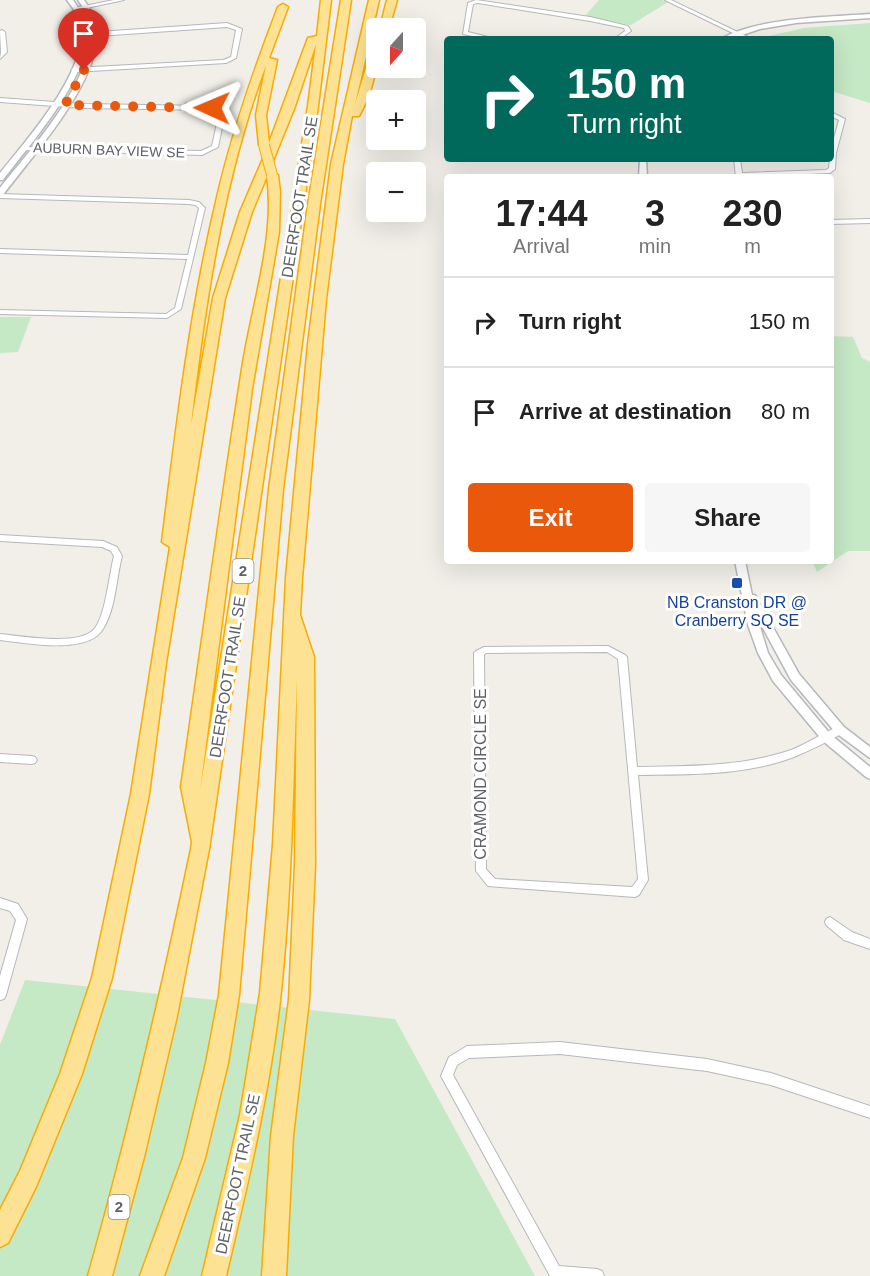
<!DOCTYPE html>
<html lang="en">
<head>
<meta charset="utf-8">
<style>
	:root { --surface:#fff; --page:#f6f6f6; --text:#222; --muted:#767676; --line:#e0e0e0; --accent:#ea580c }
	body { margin:0; font-family:Helvetica,sans-serif; background:var(--page); color:var(--text); height:100vh; display:flex; flex-direction:column; font-size:22px; white-space:nowrap }
	* { box-sizing:border-box; margin:0 }
	p { font-size:20px; color:var(--muted) }
	.icon { flex:none; width:33px; height:33px; fill:none; stroke:currentColor; stroke-width:2; stroke-linecap:round; stroke-linejoin:round }
	.map { position:relative; flex:1; overflow:hidden }
	.drawer { position:absolute; left:444px; top:174px; width:390px; height:390px; display:flex; flex-direction:column; background:var(--surface); border-radius:6px; box-shadow:0 6px 24px #0002 }
	.drawer>* { flex:none }
	.banner { position:absolute; left:444px; top:36px; width:390px; height:126px; border-radius:6px; box-shadow:0 6px 24px #0002; background:#00695c; color:#fff; overflow:hidden }
	.needle { width:39px; rotate:201deg }
	.fabs { position:absolute; left:366px; top:18px; display:grid; gap:12px }
	.fabs a { display:grid; place-items:center; width:60px; height:60px; border-radius:6px; background:var(--surface); box-shadow:0 6px 24px #0002; font-size:30px }
	.pin { position:absolute; display:grid; place-items:center; width:51px; height:51px; color:#fff; margin:-62px -26px; border-radius:50% 50% 50% 0; rotate:-45deg; box-shadow:0 0 6px #0007 }
	.pin .icon { rotate:45deg }
	.me { position:absolute; width:66px; margin:-33px; rotate:271deg; stroke-linejoin:round; filter:drop-shadow(0 0 4px #0008) }
	.turn { display:flex; align-items:center; gap:21px; height:126px; padding:0 24px; font-size:27px }
	.turn .icon { width:78px; height:78px; stroke-width:2.5 }
	.turn b { display:block; font-size:42px; line-height:51px }
	.eta { display:flex; justify-content:space-evenly; align-items:center; height:102px; text-align:center }
	.eta b { font-size:36px; font-weight:700; line-height:42px }
	.button { display:flex; gap:12px; margin-top:auto; padding:12px 24px }
	.button a { flex:1; height:69px; border-radius:6px; background:var(--accent); color:#fff; font-size:24px; font-weight:700; line-height:69px; text-align:center }
	.button a+a { background:var(--page); color:var(--text) }
	ul { padding:0; list-style:none }
	li { display:flex; align-items:center; gap:18px; height:90px; padding:0 24px; border-top:2px solid var(--line) }
	li div { flex:1 }
	li b { display:block; font-size:22px }
	li em { font-style:normal }
	.map>svg:first-child { display:block }
	.green { fill:#c5e8c5 }
	.lines { fill:none; stroke-linecap:round; stroke-linejoin:round }
	.minor-casing { stroke:#b5b8bc; stroke-width:2 }
	.tertiary-casing { stroke:#b5b8bc; stroke-width:3 }
	.motorway-casing { stroke:#f9ab00; stroke-width:3 }
	.minor { fill:#fff; fill-rule:evenodd }
	.tertiary { fill:#fff; fill-rule:evenodd }
	.motorway { fill:#fde293; fill-rule:evenodd }
	.motorway-bridge-casing { stroke:#f9ab00; stroke-width:12; stroke-linecap:butt }
	.motorway-bridge { stroke:#fde293; stroke-width:10 }
	.route { stroke:#ea580c; stroke-width:10; stroke-dasharray:0 18 }
	.transit-dot { fill:#1a4fb4; stroke:#fff; stroke-width:2 }
	.labels { text-anchor:middle; stroke-width:6; stroke-linejoin:round; paint-order:stroke }
	.far-street-label { font-size:14px; fill:#5f6368; stroke:#fff }
	.shield { fill:#fff; stroke:#8f9295; stroke-width:1.5 }
	.shield-label { font-size:15px; font-weight:bold; fill:#5f6368 }
	.street-label { font-size:16px; fill:#5f6368; stroke:#fff }
	.transit-label { font-size:16px; fill:#164399; stroke:#fff }
</style>
</head>
<body>
<div class="map">
<svg width="870" height="1276" viewBox="0 0 870 1276">
	<rect width="100%" height="100%" fill="#f1efe8"/>
	<g class="green">
		<path d="M599,0h63l6,2 -37,23 -46,-9z"/>
		<path d="M870,23v80l-39,-12v-52h-76l49,-11z"/>
		<path d="M0,317h31l-13,35 -18,1z"/>
		<path d="M831,336l22,1 9,21 8,4v189h-22l-31,21 -5,-11h19z"/>
		<path d="M25,980l370,39 140,257h-535v-231z"/>
	</g>
	<g class="lines">
		<g class="minor-casing">
			<g id="minor">
				<path d="M114,0h10l-47,10 -3,-2z"/>
				<path d="M476,0l114,17 38,9 3,5 -11,8h-6l11,-8 -1,-3 -34,-7 -112,-18 -5,1 -5,28 28,7h-10l-23,-5 5,-31z"/>
				<path d="M665,0h6l77,37 -5,1z"/>
				<path d="M227,23l15,6 -6,29 -10,5 -152,9 -3,-2 3,-2 149,-8 8,-3 5,-27 -9,-3 -143,10 -3,-2 3,-2z"/>
				<path d="M2,30l3,2 2,20 -7,7 1,-7 -1,-21z"/>
				<path d="M0,98l82,6 130,2 13,7 -7,34 -16,8 -179,-5 -2,-1v-2l180,4 11,-5 7,-32 -8,-4 -129,-2 -82,-6z"/>
				<path d="M831,112l14,7 -9,34 -1,16 -5,4 -94,4 -2,-18h6l2,14 84,-3 3,-2 2,-19 8,-29 -8,-4z"/>
				<path d="M0,194l189,6 10,2 6,6 -24,101 -14,9 -167,-4v-4l166,4 9,-6 12,-49 -187,-6v-4l188,6 11,-47 -4,-3 -6,-1 -189,-6z"/>
				<path d="M870,219v4l-39,1v-4z"/>
				<path d="M0,535l103,6 14,6 5,9c-6,23 -6,52 -19,73 -15,26 -78,14 -103,11v-6c21,2 81,13 95,-6 11,-15 14,-53 19,-72l-3,-5 -9,-4 -102,-6z"/>
				<path d="M608,646l17,9 2,2 10,110c50,-1 100,0 148,-15 20,-6 36,-19 55,-26l3,1 2,3 -2,3c-16,9 -32,17 -49,24 -50,19 -104,17 -156,18l10,105 -9,15 -4,2 -147,-11 -12,-15 -2,-218 2,-2 8,-4zM607,652l11,7 20,220 -6,8 -137,-8 -9,-10 -2,-214 2,-2z"/>
				<path d="M0,754l32,2 3,1 2,3 -2,3 -3,1 -32,-2z"/>
				<path d="M0,898l18,6 9,15 -21,76 -2,4 -4,1v-24l16,-56 -6,-9 -10,-3z"/>
				<path d="M830,917l22,15 18,7v10l-26,-9 -18,-15 -1,-3 1,-3z"/>
				<path d="M560,1042l147,17 64,14 99,33v12l-99,-33 -64,-14 -147,-17 -91,4 -12,7 -4,10 106,191 38,3 5,2 2,5h-54l-109,-200 8,-19 18,-11z"/>
			</g>
		</g>
		<g class="tertiary-casing">
			<g id="tertiary">
				<path d="M67,0h6c7,10 14,21 14,33 1,47 -57,111 -84,147h-3v-7c26,-32 86,-100 81,-144 -1,-11 -7,-20 -14,-29z"/>
				<path d="M78,0h6c8,11 15,24 13,38 -5,53 -63,116 -94,157h-3v-7c31,-39 85,-98 91,-149 2,-14 -5,-28 -13,-39z"/>
				<path d="M870,14v4l-74,5 -36,6 -30,10h-9c34,-21 108,-22 149,-25z"/>
				<path d="M640,159h6l1,18h-8z"/>
				<path d="M735,561h10l7,34h3l44,79 45,53 26,20v11l-34,-25 -45,-53 -34,-63 11,36 13,22 50,60 39,32v12l-4,-2 -43,-36 -50,-60 -15,-28 -10,-28z"/>
			</g>
		</g>
		<g class="motorway-casing">
			<g id="motorway">
				<path d="M321,0h10l-13,106 -109,743 -32,167 -33,141 -32,119h-24c40,-141 73,-283 103,-427l1,-7 -11,-55c20,-139 39,-279 61,-418 9,-61 34,-132 25,-193l-15,36 -27,86 -59,365 -17,131 -37,184 -30,96 -46,113 -28,56 -8,4v-37l20,-39 40,-97 32,-96 39,-184 39,-247 -8,-5c14,-113 27,-226 53,-336 15,-68 38,-134 63,-199l5,-3 5,3 -19,51 8,2 -11,55 3,28 39,-105 9,-2zM316,44l-8,62 -108,685 52,-402 27,-157 1,-40 -2,-17 -10,-2 26,-64zM266,65l-10,50 3,30 9,2 -28,65 -27,86 -22,127c14,-121 32,-246 75,-360z"/>
				<path d="M341,0h10l-31,204 -37,285 -44,506 -11,68 -23,95 -41,118h-24l43,-118 23,-95 13,-68 50,-506 39,-285z"/>
				<path d="M369,0h10l-24,104 16,-52 5,-3c2,22 -6,48 -17,67h-7l-9,48 -17,135 -24,279 -2,37 14,42 1,208 -6,135 -16,136 -7,140h-24l9,-140 18,-136 6,-135 2,-187c-4,104 -5,209 -16,313 -10,96 -33,191 -55,285h-24l38,-161 20,-122 13,-148 13,-267 22,-234 23,-180z"/>
				<path d="M387,0h10l-8,28h-9z"/>
			</g>
		</g>
		<use href="#minor" class="minor"/>
		<use href="#tertiary" class="tertiary"/>
		<use href="#motorway" class="motorway"/>
		<g class="motorway-bridge-casing">
			<path id="motorway-bridge" d="M264,145l8,30"/>
		</g>
		<use href="#motorway-bridge" class="motorway-bridge"/>
	</g>
	<g class="lines">
		<path class="route" d="M84,70l-19,35 147,3"/>
	</g>
	<rect class="transit-dot" x="731" y="577" width="12" height="12" rx="3"/>
	<g class="labels">
		<g class="far-street-label">
			<text transform="translate(109 150) rotate(2)" y="5">AUBURN BAY VIEW SE</text>
		</g>
		<g class="shield">
			<rect x="232.5" y="559" width="21" height="24" rx="4.5"/>
			<rect x="108.5" y="1195" width="21" height="24" rx="4.5"/>
		</g>
		<g class="shield-label">
			<text x="243" y="576">2</text>
			<text x="119" y="1212">2</text>
		</g>
		<g class="street-label">
			<text transform="translate(299 197) rotate(-81)" y="6">DEERFOOT TRAIL SE</text>
			<text transform="translate(227 677) rotate(-81)" y="6">DEERFOOT TRAIL SE</text>
			<text transform="translate(480 774) rotate(-90)" y="6">CRAMOND CIRCLE SE</text>
			<text transform="translate(237 1174) rotate(-78)" y="6">DEERFOOT TRAIL SE</text>
		</g>
		<g class="transit-label">
			<text x="737" y="608">NB Cranston DR @<tspan x="737" dy="18">Cranberry SQ SE</tspan></text>
		</g>
	</g>
</svg>
<div class="fabs">
<a><svg class="needle" viewBox="-14 -14 28 28"><path d="M0-13l5 13h-10z" fill="#e53935"/><path d="M0 13l5-13h-10z" fill="#767676"/></svg></a>
<a>+</a>
<a>−</a>
</div>
<div class="pin" style="left:84px;top:70px;background:#d93025"><svg class="icon" aria-label="arrive" viewBox="0 0 24 24"><path d="M6 21V4h12l-3 4 3 4H6"/></svg></div>
<svg class="me" style="left:212px;top:108px" viewBox="-20 -20 40 40"><path d="M0-17L14 15 0 8-14 15z" fill="#ea580c" stroke="#fff" stroke-width="4"/></svg>
<div class="banner">
<div class="turn"><svg class="icon" aria-label="right" viewBox="0 0 24 24"><path d="M7 20v-9h11M14 6l5 5-5 5"/></svg><div><b>150 m</b>Turn right</div></div>
</div>
<section class="drawer">
<div class="eta">
<div><b>17:44</b><p>Arrival</p></div>
<div><b>3</b><p>min</p></div>
<div><b>230</b><p>m</p></div>
</div>
<ul>
<li><svg class="icon" aria-label="right" viewBox="0 0 24 24"><path d="M7 20v-9h11M14 6l5 5-5 5"/></svg><div><b>Turn right</b></div><em>150 m</em></li>
<li><svg class="icon" aria-label="arrive" viewBox="0 0 24 24"><path d="M6 21V4h12l-3 4 3 4H6"/></svg><div><b>Arrive at destination</b></div><em>80 m</em></li>
</ul>
<div class="button"><a>Exit</a><a>Share</a></div>
</section>
</div>
</body>
</html>
